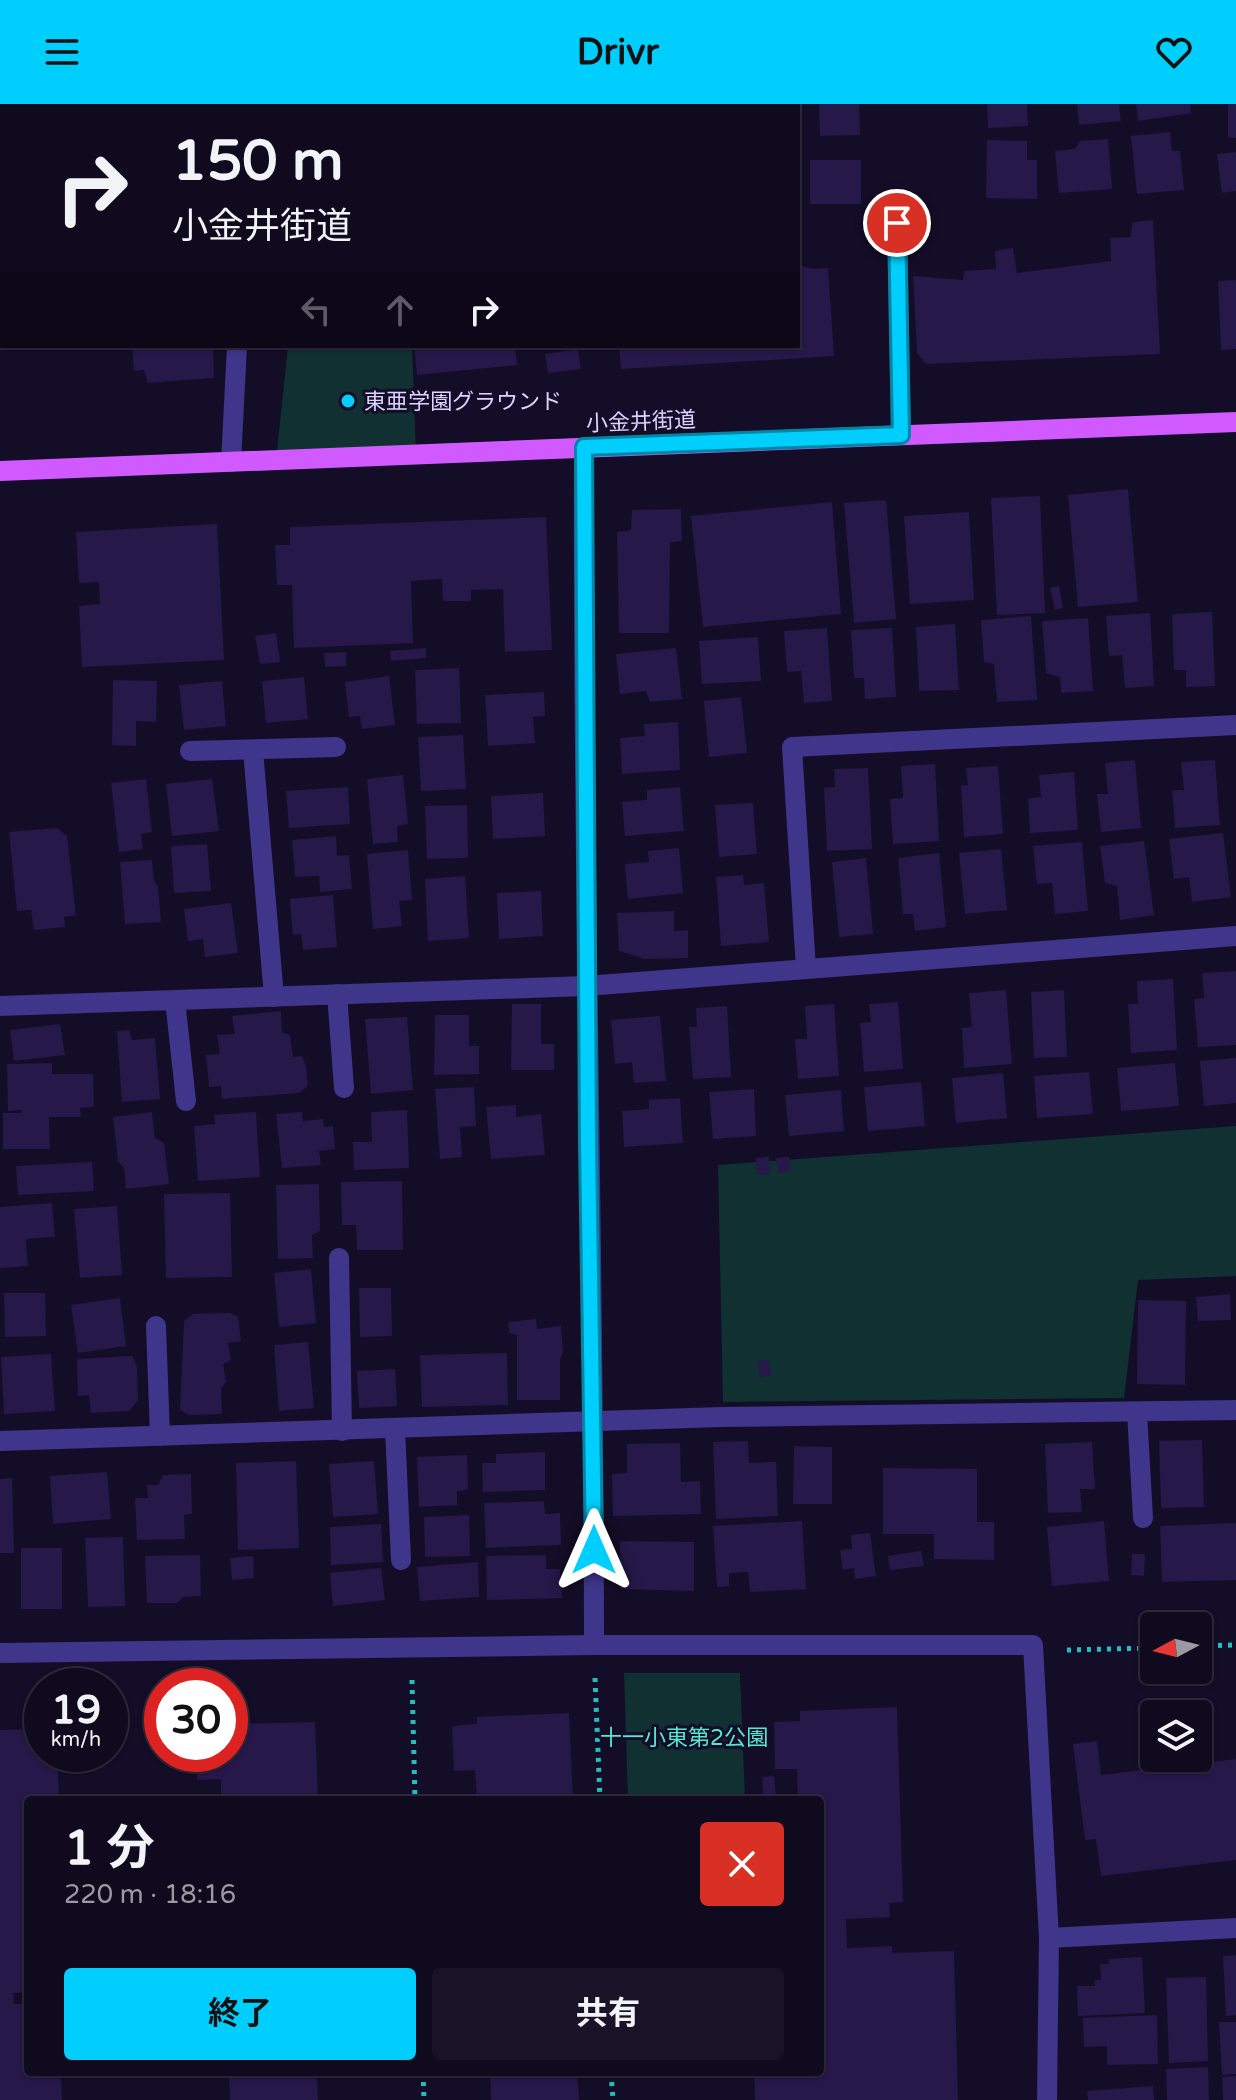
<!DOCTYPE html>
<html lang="ja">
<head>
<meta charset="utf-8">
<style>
	:root { --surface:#0f0a1d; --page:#181326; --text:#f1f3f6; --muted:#9b9aa4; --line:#2f2b3b; --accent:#00cffe }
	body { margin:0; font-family:"Varela Round","Noto Sans JP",sans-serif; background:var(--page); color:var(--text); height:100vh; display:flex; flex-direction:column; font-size:30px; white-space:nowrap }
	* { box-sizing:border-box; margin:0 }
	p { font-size:26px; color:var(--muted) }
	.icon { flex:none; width:44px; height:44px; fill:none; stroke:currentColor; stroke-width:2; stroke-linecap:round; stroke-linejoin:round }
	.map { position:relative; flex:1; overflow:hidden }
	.drawer { position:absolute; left:24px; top:1692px; width:800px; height:280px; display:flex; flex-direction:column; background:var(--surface); border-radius:8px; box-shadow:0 2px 6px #0004,0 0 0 2px var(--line) }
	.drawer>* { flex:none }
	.hud { position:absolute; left:0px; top:0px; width:800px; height:244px; box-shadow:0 2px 6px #0004,0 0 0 2px var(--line); background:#0f0a1d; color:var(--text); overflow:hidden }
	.needle { width:52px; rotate:263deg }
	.tools { position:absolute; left:1140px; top:1508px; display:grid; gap:16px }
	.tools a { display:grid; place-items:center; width:72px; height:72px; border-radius:8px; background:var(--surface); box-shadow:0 2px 6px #0004,0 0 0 2px var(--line); font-size:40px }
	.speed { position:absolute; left:24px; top:1564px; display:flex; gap:16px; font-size:40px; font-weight:700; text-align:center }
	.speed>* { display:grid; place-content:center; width:104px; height:104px; border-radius:50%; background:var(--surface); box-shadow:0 2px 6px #0004,0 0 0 2px var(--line); line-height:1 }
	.speed small { font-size:20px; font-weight:400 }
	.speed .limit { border:12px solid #d22; background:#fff; color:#111 }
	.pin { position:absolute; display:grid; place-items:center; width:68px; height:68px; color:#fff; margin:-34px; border:4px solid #fff; border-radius:50%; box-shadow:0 2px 8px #0007 }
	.me { position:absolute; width:88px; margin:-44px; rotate:0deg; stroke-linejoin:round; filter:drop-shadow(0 0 6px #0008) }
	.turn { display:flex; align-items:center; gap:28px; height:168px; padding:0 40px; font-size:36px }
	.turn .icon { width:104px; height:104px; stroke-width:2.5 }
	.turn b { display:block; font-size:56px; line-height:68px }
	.lanes { display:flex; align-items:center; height:76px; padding:0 40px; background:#0003; justify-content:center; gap:40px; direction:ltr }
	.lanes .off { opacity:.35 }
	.round { display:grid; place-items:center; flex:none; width:84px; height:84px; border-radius:8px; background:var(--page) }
	.summary { display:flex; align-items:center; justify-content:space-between; height:136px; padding:0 40px }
	h1 { font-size:48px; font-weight:700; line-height:60px }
	.cta { display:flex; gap:16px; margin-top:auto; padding:16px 40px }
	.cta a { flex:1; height:92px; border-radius:8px; background:var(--accent); color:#111; font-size:32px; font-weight:700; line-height:92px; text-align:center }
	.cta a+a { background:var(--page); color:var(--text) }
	header { display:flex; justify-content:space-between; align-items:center; height:104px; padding:0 40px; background:var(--accent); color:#111; font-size:36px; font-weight:700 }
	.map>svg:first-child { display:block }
	.green { fill:#103031 }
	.building { fill:#261849 }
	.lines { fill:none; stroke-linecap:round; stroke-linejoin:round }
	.path { stroke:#25bdc1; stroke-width:5; stroke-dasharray:4 6; stroke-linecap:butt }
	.minor { stroke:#3f358a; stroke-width:20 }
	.major { stroke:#d05aff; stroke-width:20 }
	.route-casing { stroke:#0087a5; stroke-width:20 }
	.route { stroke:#00cffe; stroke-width:14 }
	.poi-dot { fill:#00cffe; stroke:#140d27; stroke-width:3 }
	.labels { text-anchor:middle; stroke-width:6; stroke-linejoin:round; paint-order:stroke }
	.poi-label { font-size:22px; fill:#dcd3ff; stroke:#140d27; text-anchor:start }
	.street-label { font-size:22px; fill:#dcd3ff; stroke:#140d27 }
	.park-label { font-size:22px; fill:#55e9d1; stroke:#140d27 }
</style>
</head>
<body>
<header><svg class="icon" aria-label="menu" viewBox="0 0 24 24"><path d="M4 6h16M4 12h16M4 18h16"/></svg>Drivr<svg class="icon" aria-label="heart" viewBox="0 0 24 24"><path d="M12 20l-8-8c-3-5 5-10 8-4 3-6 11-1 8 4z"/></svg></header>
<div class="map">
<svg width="1236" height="1996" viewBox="0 0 1236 1996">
	<rect width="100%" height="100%" fill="#140d27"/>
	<g class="green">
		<path d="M0,0h663l1,2h-662l-2,141z"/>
		<path d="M288,242h124l4,109 -140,6z"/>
		<path d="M1236,1022v150l-98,4 -14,118 -401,4 -5,-237z"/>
		<path d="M624,1569h116l5,127h-117z"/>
	</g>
	<g class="building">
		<path d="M819,0h40l1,31 -40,1z"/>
		<path d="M987,0h40l1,22 -40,2z"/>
		<path d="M1077,0h42l2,17 -42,4z"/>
		<path d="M1136,0h54l1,9 -53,8z"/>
		<rect x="1228" y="0" width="8" height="34"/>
		<path d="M1170,28l2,19h8l4,39 -47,4 -6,-58z"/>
		<path d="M1108,35l4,50 -53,4 -4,-42 20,-2 5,-8z"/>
		<path d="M987,36l40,1v19h10v39l-51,-1z"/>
		<path d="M1236,48v39l-14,2 -5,-39z"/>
		<rect x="810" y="56" width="51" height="44"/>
		<path d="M1153,116l7,134 -234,10 -9,-11 -4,-77 50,4 1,-9 32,-2 -1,-18 18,-3 4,25 94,-12 -1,-23 21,-1 1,-15z"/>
		<path d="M798,161l16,4 14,-1 6,88 -213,13 -2,-23h179z"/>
		<path d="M1236,176v69l-15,1 -3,-69z"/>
		<path d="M132,242h81l1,32 -66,5 -4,-13 -10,1z"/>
		<path d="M414,242h101l2,19 -100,10z"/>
		<path d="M578,245l3,20 -33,4 -3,-19z"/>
		<path d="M1128,385l10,113 -60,5 -10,-112z"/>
		<path d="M1040,392l5,117 -48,2 -6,-117z"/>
		<path d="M886,396l10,119 -42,4 -10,-120z"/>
		<path d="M832,398l9,112 -138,13 -12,-111z"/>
		<path d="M681,405l1,32 -12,1 -1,91h-50l-2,-101 14,-2 1,-20z"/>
		<path d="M969,408l5,88 -64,4 -6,-88z"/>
		<path d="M546,413l6,133 -47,2 -2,-63 -32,1v11h-28l-1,-22 -31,2 2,62 -119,5 -2,-63h-15l-2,-40h15v-18z"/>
		<path d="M217,420l7,136 -142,7 -3,-61 21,-2 -1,-22 -20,1 -3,-51z"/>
		<path d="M1059,482l4,22 -8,2 -5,-22z"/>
		<path d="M1212,508l3,74 -29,1v-17h-12l-2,-56z"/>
		<path d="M1150,509l4,73 -29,2 -3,-33 -13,1 -3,-40z"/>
		<path d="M1031,512l6,84 -40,2 -3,-38 -10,-2 -3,-42z"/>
		<path d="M1088,514l5,73 -32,2 -1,-16 -14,-4 -4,-52z"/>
		<path d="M955,520l4,66 -40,1 -3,-64z"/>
		<path d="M827,524l5,73 -28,2 -3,-32 -14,1 -3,-41z"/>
		<path d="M892,524l4,69 -31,2 -1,-21h-10l-3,-48z"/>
		<path d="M276,529l4,29 -20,2 -5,-28z"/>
		<path d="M758,533l3,44 -59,3 -3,-43z"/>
		<path d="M426,544v10l-35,3 -1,-10z"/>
		<path d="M676,544l6,51 -32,3 -4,-11 -26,3 -4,-40z"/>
		<path d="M346,548v14l-21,1 -1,-14z"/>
		<path d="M459,564l2,55 -44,1 -2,-54z"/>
		<path d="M389,572l6,49 -33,4 -2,-13 -11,1 -4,-35z"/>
		<path d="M304,573l4,42 -42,4 -4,-42z"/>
		<path d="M113,576l44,1 -1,41 -20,-1v25l-24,-1z"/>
		<path d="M222,577l4,45 -42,4 -5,-45z"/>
		<path d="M544,588l1,24 -12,1 2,26 -47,3 -3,-51z"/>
		<path d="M741,593l6,56 -38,4 -5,-56z"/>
		<path d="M678,618l2,48 -58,4 -2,-36 25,-2 -1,-12z"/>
		<path d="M463,631l3,54 -45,2 -3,-54z"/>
		<path d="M1135,656l6,68 -40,4 -4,-38h11l-3,-31z"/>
		<path d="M1215,656l5,65 -45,3 -3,-38h12l-3,-28z"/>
		<path d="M935,660l4,77 -46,3 -3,-45 13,-1 -2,-32z"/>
		<path d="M998,662l5,68 -39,3 -3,-51 7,-1 -2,-17z"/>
		<path d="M868,664l4,81 -45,2 -3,-63 11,-1 -1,-18z"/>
		<path d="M1074,668l4,58 -48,3 -2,-35 13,-1 -2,-22z"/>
		<path d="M403,671l5,49 -11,2 1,16 -25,2 -6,-65z"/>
		<path d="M146,675l6,53 -11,2 2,15 -24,3 -8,-69z"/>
		<path d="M212,675l7,52 -47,5 -6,-52z"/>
		<path d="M348,683l2,37 -61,4 -3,-37z"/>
		<path d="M680,683l4,44 -59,5 -3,-34 25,-2v-10z"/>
		<path d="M543,689l2,43 -52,3 -2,-43z"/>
		<path d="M753,699l4,51 -38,3 -4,-52z"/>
		<path d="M467,701l1,53 -41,1 -2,-53z"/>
		<path d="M57,724l10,8 9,79 -12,2 1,10 -31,3 -3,-20 -14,1 -8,-79z"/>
		<path d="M1223,729l8,64 -39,5 -3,-25 -15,2 -5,-40z"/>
		<path d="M336,732l1,20 12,-1 3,34 -32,3 -1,-16 -24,1 -3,-37z"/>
		<path d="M1144,737l10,74 -34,5 -3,-34 -12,-3 -5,-37z"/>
		<path d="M1082,738l6,69 -33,3 -3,-31 -15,1 -4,-38z"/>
		<path d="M207,740l4,47 -37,2 -3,-47z"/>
		<path d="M679,744l4,45 -55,6 -3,-35 24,-2 -1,-11z"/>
		<path d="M1001,745l6,61 -42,4 -6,-61z"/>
		<path d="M408,746l4,50 -13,1 3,25 -29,3 -6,-75z"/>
		<path d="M939,749l7,74 -31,4 -2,-17h-10l-5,-56z"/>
		<path d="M866,754l7,76 -34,3 -7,-75z"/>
		<path d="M152,756l2,20 4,7 3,35 -36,2 -5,-62z"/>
		<path d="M743,771l1,10 20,-2 5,59 -48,4 -5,-69z"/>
		<path d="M465,772l4,62 -41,3 -3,-62z"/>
		<path d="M541,787l2,45 -44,3 -2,-46z"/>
		<path d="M333,791l4,52 -34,3 -2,-16 -8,1 -3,-36z"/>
		<path d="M231,799l7,50 -33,4 -2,-18 -15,2 -4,-32z"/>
		<path d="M674,807v20l14,-1v28l-43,1 -26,-8 -2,-38z"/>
		<path d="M1236,867v74l-38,2 -4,-48 10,-1 -2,-25z"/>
		<path d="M1173,875l4,71 -46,3 -3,-49h10l-1,-23z"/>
		<path d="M1006,886l6,74 -48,4 -2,-40 10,-1 -3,-34z"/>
		<path d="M1064,886l3,67 -33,1 -3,-66z"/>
		<path d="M898,898l5,67 -39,3 -4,-49 11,-1 -2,-18z"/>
		<path d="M512,900h29v40h13v26h-43z"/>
		<path d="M834,900l5,72 -41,3 -3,-40h12l-2,-33z"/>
		<path d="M727,902l4,71 -38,2 -4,-52h8l-1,-19z"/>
		<path d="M281,907l1,21 8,3 3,22 9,-1 4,10 2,20 -9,7 -77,6 -1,-13 -12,1 -3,-32 14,-1 -3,-19 18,-1 -3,-18z"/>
		<path d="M435,911h34v31h10v28l-45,1z"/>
		<path d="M660,912l6,65 -32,2 -2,-21 -17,2 -4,-44z"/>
		<path d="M407,913l6,73 -42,4 -6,-75z"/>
		<path d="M60,920l5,31 -51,6 -4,-31z"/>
		<path d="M129,926l3,10 23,-2 5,61 -38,3 -5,-71z"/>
		<path d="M1236,954v45l-32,3 -4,-45z"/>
		<path d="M52,959v11h41l1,33 -14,1 1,9h-32l1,32h-47v-36h19v-3l-14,1 -1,-47z"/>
		<path d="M1175,959l4,43 -58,5 -4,-43z"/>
		<path d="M1089,968l4,42 -56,4 -3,-42z"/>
		<path d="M1003,969l4,45 -51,5 -4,-45z"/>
		<path d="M921,978l4,44 -57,5 -4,-44z"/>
		<path d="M474,983l2,39 -16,1 2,30 -22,2 -5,-70z"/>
		<path d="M754,985l2,47 -43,3 -4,-47z"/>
		<path d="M841,986l3,41 -55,5 -4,-41z"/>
		<path d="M680,994l3,45 -59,4 -2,-36 27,-2v-9z"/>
		<path d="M516,1001v12l25,-3 4,41 -54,4 -5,-52z"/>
		<path d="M407,1006l2,58 -55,2 -1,-28h19l-1,-30z"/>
		<path d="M152,1008l3,26 9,5 5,41 -43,5 -2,-21 -6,-7 -5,-44z"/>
		<path d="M256,1008l4,65 -62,4 -4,-55 21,-2 -1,-9z"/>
		<path d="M302,1008l1,9 20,-2 1,8 9,-1 2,23 -16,2 2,14 -39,3 -6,-54z"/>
		<path d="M769,1053l1,17 -13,1 -1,-17z"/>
		<path d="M789,1053l2,14 -13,2 -2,-15z"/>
		<path d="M92,1058l2,29 -76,4 -2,-29z"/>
		<path d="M402,1077l1,69h-46l-1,-25h-14l-1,-43z"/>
		<path d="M319,1080l1,47 -8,4 1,23 -35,1 -2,-74z"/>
		<path d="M230,1089l2,84 -66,1 -2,-84z"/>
		<path d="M52,1099l3,34 -29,2 2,27 -28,2v-61z"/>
		<path d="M117,1102l5,69 -42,3 -6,-69z"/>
		<path d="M311,1165l5,54 -37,4 -5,-54z"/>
		<path d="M359,1184h32l1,48 -32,1z"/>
		<path d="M4,1189h41l1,43 -41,1z"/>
		<path d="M1230,1190l1,26 -33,1 -2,-24z"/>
		<path d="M120,1194l6,48 -48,7 -7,-48z"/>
		<path d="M1138,1196l48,1 -1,84 -48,-1z"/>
		<path d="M229,1209l9,4 3,24 -13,2 3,17 -8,4 3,18 -5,6 1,26 -33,1 -9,-5 4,-89 9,-7z"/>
		<path d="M536,1215l1,10 24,-3 2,26 -3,8v40h-43v-65l-8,-2 -1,-11z"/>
		<path d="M308,1238l6,66 -35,3 -5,-66z"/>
		<path d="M507,1249l1,52 -86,2 -2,-52z"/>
		<path d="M51,1250l4,57 -51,3 -3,-57z"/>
		<path d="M132,1252l5,10 1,34 -9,11 -38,2 -2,-18 -11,1 -1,-37z"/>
		<path d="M769,1256l2,16 -11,1 -2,-16z"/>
		<path d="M395,1265l2,37 -38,2 -2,-37z"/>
		<path d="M1202,1336l2,67 -43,1 -2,-67z"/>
		<path d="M748,1337l1,22 27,-1 2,54 -62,3 -3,-77z"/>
		<path d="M1092,1338l3,47h-15l2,23 -34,1 -3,-69z"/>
		<path d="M680,1339l1,39 19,-1 1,33 -88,2 -1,-42 15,-1v-29z"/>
		<path d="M794,1342l38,1v57h-39z"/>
		<path d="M545,1348v38l-62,2 -1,-29h14v-9z"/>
		<path d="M467,1351l1,35 -11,1v14l-38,2 -2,-50z"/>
		<path d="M296,1357l3,87 -61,2 -2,-87z"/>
		<path d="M374,1357l4,53 -45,3 -4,-53z"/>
		<path d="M883,1364l94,1v53h17v38l-60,-1v-25h-51z"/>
		<path d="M107,1368l4,47 -58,5 -3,-48z"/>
		<path d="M191,1370l1,40 -8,1 1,24 -48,1 -2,-42h13l-1,-13h11l5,-10z"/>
		<path d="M12,1374l2,75h-14v-74z"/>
		<path d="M544,1397l1,13 15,-1 1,32 -75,3 -2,-45z"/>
		<path d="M469,1411l1,41 -45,1 -1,-40z"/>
		<path d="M802,1417l4,68 -56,3 -2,-20 -19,1v13l-12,1 -4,-61z"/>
		<path d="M1104,1417l5,60 -57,5 -5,-59z"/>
		<path d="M1236,1419v57l-74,2 -2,-56z"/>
		<path d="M381,1420l2,38 -52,3 -1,-38z"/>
		<path d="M870,1429l6,43 -21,3 -1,-11 -11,2 -3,-20 12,-1 -1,-14z"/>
		<path d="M123,1433l2,69 -37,1 -3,-69z"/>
		<path d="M620,1437l74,1v49l-74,-2z"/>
		<rect x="21" y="1444" width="41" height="61"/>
		<path d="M921,1447l3,15 -34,4 -2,-14z"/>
		<path d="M1132,1450h13l-1,22 -13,-1z"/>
		<path d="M200,1451l1,41 -18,1 -6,6h-30l-2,-47z"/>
		<path d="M546,1451v14h14l2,29 -75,2 -1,-44z"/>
		<path d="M253,1452l1,22 -22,2 -2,-22z"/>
		<path d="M478,1458l1,35 -59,4 -3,-34z"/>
		<path d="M381,1464l4,32 -52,6 -3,-33z"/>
		<path d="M897,1603l6,195 -14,1 1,14 -44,2 1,29 45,-2v7l62,-2 4,149h-203l-1,-28h66v-272h-22l-1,-31h-22l-1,-47 26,-1v-10z"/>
		<path d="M569,1609l4,87h-96l-2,-30 -21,1 -2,-45 25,-2v-7z"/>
		<path d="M315,1618l3,78h-97v-21l-24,1v-26h33v-30z"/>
		<path d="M42,1625v25h15l2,46h-31v192l-15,1 1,11h14v68h33l1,28h-62v-370z"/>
		<path d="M1097,1637l4,34 135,-16v101l-135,16 -5,-37 -11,1 -12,-96z"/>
		<path d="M774,1672l2,24h-12l-2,-23z"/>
		<path d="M1236,1851v60l-10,1 -3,-60z"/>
		<path d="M1142,1853l3,56 -67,3 -1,-30h18v-6h6l-1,-16h8l1,-5z"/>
		<path d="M1206,1873l2,84 -39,2 -3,-85z"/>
		<path d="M1157,1911l1,49 -51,1v-19l-23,1 -1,-29z"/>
		<path d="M1219,1918h17v52l-14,1z"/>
		<path d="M1208,1963l1,33h-42l-1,-31z"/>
		<path d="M229,1968h88l1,28h-88z"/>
		<path d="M490,1968h87l2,28h-88z"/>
		<path d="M1236,1972v24h-13l-1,-23z"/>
		<path d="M1153,1982l1,14h-66l-1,-9z"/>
	</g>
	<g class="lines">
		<g class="path">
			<path d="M1198,1542l38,-1"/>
			<path d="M1067,1546l87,-2"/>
			<path d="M595,1574l5,122"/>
			<path d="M412,1576l3,120"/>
			<path d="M423,1968l1,28"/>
			<path d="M611,1968l2,28"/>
		</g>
		<g class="minor">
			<path d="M897,119l4,212"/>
			<path d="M584,343c-2,400 10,799 10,1198"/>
			<path d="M231,358l6,-116"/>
			<path d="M253,646l21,247"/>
			<path d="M190,647l146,-4"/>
			<path d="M806,865l-14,-222 444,-22"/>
			<path d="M337,890l7,94"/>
			<path d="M175,896l11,101"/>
			<path d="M0,902l586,-20 650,-50"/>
			<path d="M339,1154l3,173"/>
			<path d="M156,1222l4,110"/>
			<path d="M1137,1308l6,106"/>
			<path d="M395,1325l6,131"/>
			<path d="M0,1337l721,-24 515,-7"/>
			<path d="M0,1549l594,-8h439l16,293"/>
			<path d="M1047,1996l2,-162 187,-10"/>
		</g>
		<path class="major" d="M0,367l1236,-49"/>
	</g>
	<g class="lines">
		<g class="route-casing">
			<path id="route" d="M594,1446l-6,-407 -4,-696 317,-12 -4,-212"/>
		</g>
		<use href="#route" class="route"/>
	</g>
	<circle class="poi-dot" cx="348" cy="297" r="8"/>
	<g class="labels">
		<g class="poi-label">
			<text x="364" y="305">東亜学園グラウンド</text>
		</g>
		<g class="street-label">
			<text transform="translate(641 317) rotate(-2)" y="8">小金井街道</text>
		</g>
		<g class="park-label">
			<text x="684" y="1641">十一小東第2公園</text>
		</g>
	</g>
</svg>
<div class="tools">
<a><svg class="needle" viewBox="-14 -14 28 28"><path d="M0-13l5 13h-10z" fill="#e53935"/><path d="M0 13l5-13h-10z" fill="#9b9aa4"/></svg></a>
<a><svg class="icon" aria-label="layers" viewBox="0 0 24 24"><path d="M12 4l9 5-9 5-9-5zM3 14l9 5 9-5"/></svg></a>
</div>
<div class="speed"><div>19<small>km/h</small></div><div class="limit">30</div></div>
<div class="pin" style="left:897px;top:119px;background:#d93025"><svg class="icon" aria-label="arrive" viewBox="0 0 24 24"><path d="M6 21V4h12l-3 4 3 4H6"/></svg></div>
<svg class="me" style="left:594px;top:1446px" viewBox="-20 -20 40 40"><path d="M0-17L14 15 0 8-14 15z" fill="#00cffe" stroke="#fff" stroke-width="4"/></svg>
<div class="hud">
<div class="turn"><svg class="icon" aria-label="right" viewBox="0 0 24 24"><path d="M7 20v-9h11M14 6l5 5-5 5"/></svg><div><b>150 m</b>小金井街道</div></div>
<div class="lanes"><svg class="icon off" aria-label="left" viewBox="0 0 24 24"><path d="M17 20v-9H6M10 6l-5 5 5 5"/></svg><svg class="icon off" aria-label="ahead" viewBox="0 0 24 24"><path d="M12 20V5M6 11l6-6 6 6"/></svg><svg class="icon" aria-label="right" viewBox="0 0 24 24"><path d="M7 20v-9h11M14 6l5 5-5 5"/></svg></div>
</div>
<section class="drawer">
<div class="summary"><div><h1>1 分</h1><p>220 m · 18:16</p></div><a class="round" style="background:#d93025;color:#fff"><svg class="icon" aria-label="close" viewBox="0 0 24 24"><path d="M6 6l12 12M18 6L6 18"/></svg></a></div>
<div class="cta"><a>終了</a><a>共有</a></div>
</section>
</div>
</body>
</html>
